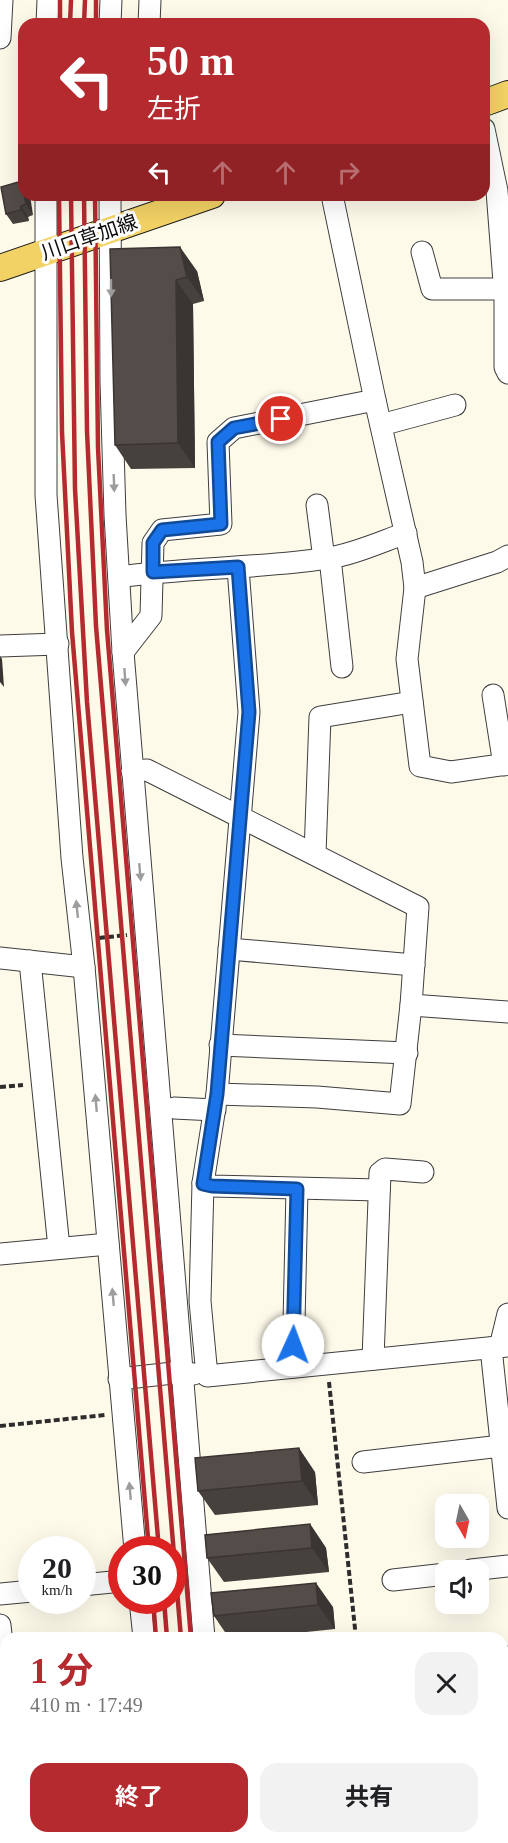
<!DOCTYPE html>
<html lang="ja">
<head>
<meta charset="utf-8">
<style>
	:root { --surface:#fff; --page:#f2f2f2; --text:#202124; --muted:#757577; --accent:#b52a2f }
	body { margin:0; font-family:"Times New Roman","Noto Sans JP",serif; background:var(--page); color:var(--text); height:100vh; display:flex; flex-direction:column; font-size:22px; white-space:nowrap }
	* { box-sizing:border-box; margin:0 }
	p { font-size:20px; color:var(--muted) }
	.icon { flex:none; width:33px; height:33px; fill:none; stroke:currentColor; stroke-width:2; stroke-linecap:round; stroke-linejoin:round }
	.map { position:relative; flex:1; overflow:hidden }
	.side { position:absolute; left:0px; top:1632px; width:508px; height:212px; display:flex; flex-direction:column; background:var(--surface); border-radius:18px 18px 0 0; box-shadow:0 6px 24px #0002 }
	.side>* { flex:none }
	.banner { position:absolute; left:18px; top:18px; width:472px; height:183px; border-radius:18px; box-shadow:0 6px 24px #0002; background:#b52a2f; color:#fff; overflow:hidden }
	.needle { width:39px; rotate:171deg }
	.fabs { position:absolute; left:435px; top:1494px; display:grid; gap:12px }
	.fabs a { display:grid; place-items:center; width:54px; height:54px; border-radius:12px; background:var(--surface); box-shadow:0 6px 24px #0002; font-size:30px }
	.speed { position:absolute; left:18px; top:1536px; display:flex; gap:12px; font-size:30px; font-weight:700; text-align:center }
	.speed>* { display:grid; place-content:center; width:78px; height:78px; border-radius:50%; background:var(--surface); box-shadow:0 6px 24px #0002; line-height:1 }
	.speed small { font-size:15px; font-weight:400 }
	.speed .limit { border:9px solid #d22; background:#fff; color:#111 }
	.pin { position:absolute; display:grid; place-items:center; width:51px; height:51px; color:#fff; margin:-26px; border:3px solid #fff; border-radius:50%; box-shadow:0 2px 6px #0007 }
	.me { position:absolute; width:66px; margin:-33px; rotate:2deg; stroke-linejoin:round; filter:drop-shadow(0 0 4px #0008) }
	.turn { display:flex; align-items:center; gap:21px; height:126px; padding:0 30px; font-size:27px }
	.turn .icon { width:78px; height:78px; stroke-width:2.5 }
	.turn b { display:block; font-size:42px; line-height:51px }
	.lanes { display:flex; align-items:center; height:57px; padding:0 30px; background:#0003; justify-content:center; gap:30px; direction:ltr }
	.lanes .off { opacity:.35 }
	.round { display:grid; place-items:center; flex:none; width:63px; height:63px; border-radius:18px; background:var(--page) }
	.summary { display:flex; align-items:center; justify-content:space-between; height:102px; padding:0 30px }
	h1 { font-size:36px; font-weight:700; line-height:45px; color:var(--accent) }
	.cta { display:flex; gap:12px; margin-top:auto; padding:12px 30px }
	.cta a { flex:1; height:69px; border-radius:18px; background:var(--accent); color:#fff; font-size:24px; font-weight:700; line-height:69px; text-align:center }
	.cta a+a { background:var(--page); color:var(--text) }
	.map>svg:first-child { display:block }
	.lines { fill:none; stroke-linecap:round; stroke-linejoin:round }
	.minor-casing { stroke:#3e3e3e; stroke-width:23 }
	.major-casing { stroke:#1c1c1c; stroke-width:28 }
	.path { stroke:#2d2d2d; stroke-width:4; stroke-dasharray:6 3; stroke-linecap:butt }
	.minor { stroke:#fff; stroke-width:21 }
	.major { stroke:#f3d265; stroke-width:26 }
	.rail { stroke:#b52a2f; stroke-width:4.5 }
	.wall { fill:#47413e }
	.shaded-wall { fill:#3a3532 }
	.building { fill:#534c48; stroke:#3a3532; stroke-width:1.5 }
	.oneway { fill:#9d9d9d }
	.route-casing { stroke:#114b97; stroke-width:15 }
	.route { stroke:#1a73e8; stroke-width:10 }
	.labels { text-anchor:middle; stroke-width:6; stroke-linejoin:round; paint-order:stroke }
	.street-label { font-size:20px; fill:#0b0b0b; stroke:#fff }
</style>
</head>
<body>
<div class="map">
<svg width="508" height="1843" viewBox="0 0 508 1843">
	<rect width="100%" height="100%" fill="#fefaea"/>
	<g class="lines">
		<g class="minor-casing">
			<g id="minor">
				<path d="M47,24l1,-24"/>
				<path d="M110,24l1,-24"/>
				<path d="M149,24l1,-24"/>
				<path d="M0,38l2,-38"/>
				<path d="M484,129l13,62 8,104v72l3,6"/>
				<path d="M46,195v300l26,363 12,109 51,583"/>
				<path d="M110,195l1,187 4,133 8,137 81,986"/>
				<path d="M332,195l43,205 37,162 3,26 -8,71 13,107 31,6 57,-8"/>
				<path d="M422,252l10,37h72"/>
				<path d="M381,425l74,-20"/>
				<path d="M317,505l7,54"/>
				<path d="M330,558l12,109"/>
				<path d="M238,568l11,144 -32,382 -14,89 -3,118 7,75 301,-30"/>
				<path d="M119,577c69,-10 140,-8 209,-19 24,-3 55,-17 78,-25"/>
				<path d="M415,588l82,-26 11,-6"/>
				<path d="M0,646l58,-2"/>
				<path d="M123,652l28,-36 2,-73 9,-13 59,-6 -3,-82 16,-14 141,-28"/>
				<path d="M493,695l11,70"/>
				<path d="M132,771l15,-1 271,137 -7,98 -11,99 -83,-7 -100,-3"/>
				<path d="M315,854l5,-137 92,-15"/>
				<path d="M229,949l185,16"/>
				<path d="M0,958l84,9"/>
				<path d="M30,961l29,287"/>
				<path d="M411,1005l97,7"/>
				<path d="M220,1045l187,8"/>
				<path d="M174,1108l41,2"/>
				<path d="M203,1183l8,3 168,4"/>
				<path d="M0,1254l108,-10"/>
				<path d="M500,1347l8,-33"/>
				<path d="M491,1348l17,160"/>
				<path d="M373,1359l7,-186 5,-4 38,3"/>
				<path d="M293,1367l4,-178"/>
				<path d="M119,1379l63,-7 12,2"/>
				<path d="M363,1462l138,-16"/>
				<path d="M471,1570l37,-4"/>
				<path d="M393,1580l53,-6"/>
				<path d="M82,1585l40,-4"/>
				<path d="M0,1594l32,-3"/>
				<path d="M140,1600l4,38"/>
				<path d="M0,1625l6,56"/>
				<path d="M502,1658l6,-1"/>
				<path d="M502,1797l6,-1"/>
				<path d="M161,1838v5"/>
				<path d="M221,1838v5"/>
			</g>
		</g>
		<g class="major-casing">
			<g id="major">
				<path d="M484,103l24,-9"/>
				<path d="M0,268l212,-73"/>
			</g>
		</g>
		<g class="path">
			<path d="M99,938l28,-3"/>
			<path d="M0,1087l23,-2"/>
			<path d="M329,1382l27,256"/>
			<path d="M0,1426l105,-11"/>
			<path d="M0,1765h6"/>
			<path d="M374,1838l1,5"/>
		</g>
		<use href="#minor" class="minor"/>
		<use href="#major" class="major"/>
		<g class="rail">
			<path d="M60,24v-24"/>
			<path d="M70,24l1,-24"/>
			<path d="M84,24l1,-24"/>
			<path d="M96,24v-24"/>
			<path d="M59,195l3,237 10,200 77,918"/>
			<path d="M71,195l4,294 12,213 72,848"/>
			<path d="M84,195l3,236 9,195 85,1012"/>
			<path d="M95,195l3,253 9,182 84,1008"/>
			<path d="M153,1600l3,38"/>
			<path d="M164,1600l3,38"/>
			<path d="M173,1838l1,5"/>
			<path d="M184,1838v5"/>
			<path d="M197,1838l1,5"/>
			<path d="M208,1838l1,5"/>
		</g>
	</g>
	<g class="wall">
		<path d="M22,181l2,3v11l9,20 -5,2 1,4 -16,3 -7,-10z"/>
		<path d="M110,249l87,22 7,30 -11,3 2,164 -64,1 -16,-24z"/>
		<path d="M315,1472l3,33 -103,10 -17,-24z"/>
		<path d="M310,1524l16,24 3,24 -105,10 -17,-24z"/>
		<path d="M211,1593l122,14 2,22 -85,9h-21l-15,-22z"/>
	</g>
	<g class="shaded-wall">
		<path d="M24,195h6l3,20 -7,-11z"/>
		<path d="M21,206l7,11 1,4 -8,-11z"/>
		<path d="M180,247l17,24 7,30 -17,-24z"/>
		<path d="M176,280l17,24 2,164 -17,-25z"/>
		<path d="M0,656l2,3 2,28 -4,-5z"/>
		<path d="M299,1448l16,24 3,33 -16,-24z"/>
		<path d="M310,1524l16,24 3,24 -17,-24z"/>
		<path d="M316,1583l17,24 2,22 -17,-24z"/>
	</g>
	<g class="building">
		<path d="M22,181l4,23 -5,2v4l-15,4 -5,-27z"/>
		<path d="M180,247l7,30 -11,3 2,163 -63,2 -5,-196z"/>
		<path d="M299,1448l3,33 -104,10 -3,-33z"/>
		<path d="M310,1524l2,24 -105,10 -2,-23z"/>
		<path d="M316,1583l2,22 -104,11 -3,-23z"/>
	</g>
	<defs><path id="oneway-solid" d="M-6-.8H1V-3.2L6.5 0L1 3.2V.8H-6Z" transform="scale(1.5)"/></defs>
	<g class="oneway">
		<use href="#oneway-solid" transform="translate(111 288) rotate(90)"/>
		<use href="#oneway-solid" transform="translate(114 483) rotate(88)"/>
		<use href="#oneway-solid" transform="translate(125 677) rotate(86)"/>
		<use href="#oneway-solid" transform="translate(140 872) rotate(85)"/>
		<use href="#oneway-solid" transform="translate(77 909) rotate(-96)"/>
		<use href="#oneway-solid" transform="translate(96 1103) rotate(-95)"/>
		<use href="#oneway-solid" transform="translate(113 1297) rotate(-95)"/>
		<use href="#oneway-solid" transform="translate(130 1491) rotate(-95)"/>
	</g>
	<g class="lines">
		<g class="route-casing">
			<path id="route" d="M281,419l-47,9 -16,14 3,82 -59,6 -9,13v29l85,-5 11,145 -32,382 -14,90 9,2 85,3 -4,156"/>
		</g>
		<use href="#route" class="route"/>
	</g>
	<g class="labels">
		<g class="street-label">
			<text transform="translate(89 237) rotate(-19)" y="7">川口草加線</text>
		</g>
	</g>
</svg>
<div class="fabs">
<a><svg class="needle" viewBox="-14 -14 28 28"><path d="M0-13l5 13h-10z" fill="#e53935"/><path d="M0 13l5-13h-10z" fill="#757577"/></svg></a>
<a><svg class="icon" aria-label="sound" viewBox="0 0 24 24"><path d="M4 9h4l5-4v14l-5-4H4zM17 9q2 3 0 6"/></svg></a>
</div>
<div class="speed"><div>20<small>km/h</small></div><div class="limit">30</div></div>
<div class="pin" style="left:281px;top:419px;background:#d93025"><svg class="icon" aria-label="arrive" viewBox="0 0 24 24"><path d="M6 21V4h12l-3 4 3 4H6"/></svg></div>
<svg class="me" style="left:293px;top:1345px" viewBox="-20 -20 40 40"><circle r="19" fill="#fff"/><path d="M0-13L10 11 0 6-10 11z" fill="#1a73e8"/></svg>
<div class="banner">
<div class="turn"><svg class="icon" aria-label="left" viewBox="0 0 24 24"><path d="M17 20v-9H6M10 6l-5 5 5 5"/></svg><div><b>50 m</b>左折</div></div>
<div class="lanes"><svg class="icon" aria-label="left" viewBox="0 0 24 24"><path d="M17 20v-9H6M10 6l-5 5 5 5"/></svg><svg class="icon off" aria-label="ahead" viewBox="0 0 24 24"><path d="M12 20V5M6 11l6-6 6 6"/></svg><svg class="icon off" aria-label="ahead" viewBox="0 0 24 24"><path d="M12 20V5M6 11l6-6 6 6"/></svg><svg class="icon off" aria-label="right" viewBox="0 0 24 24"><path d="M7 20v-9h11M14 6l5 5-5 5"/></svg></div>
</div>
<section class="side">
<div class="summary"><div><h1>1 分</h1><p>410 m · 17:49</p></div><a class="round"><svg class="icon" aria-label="close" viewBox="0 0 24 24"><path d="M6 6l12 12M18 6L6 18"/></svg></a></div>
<div class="cta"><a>終了</a><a>共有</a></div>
</section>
</div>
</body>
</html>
